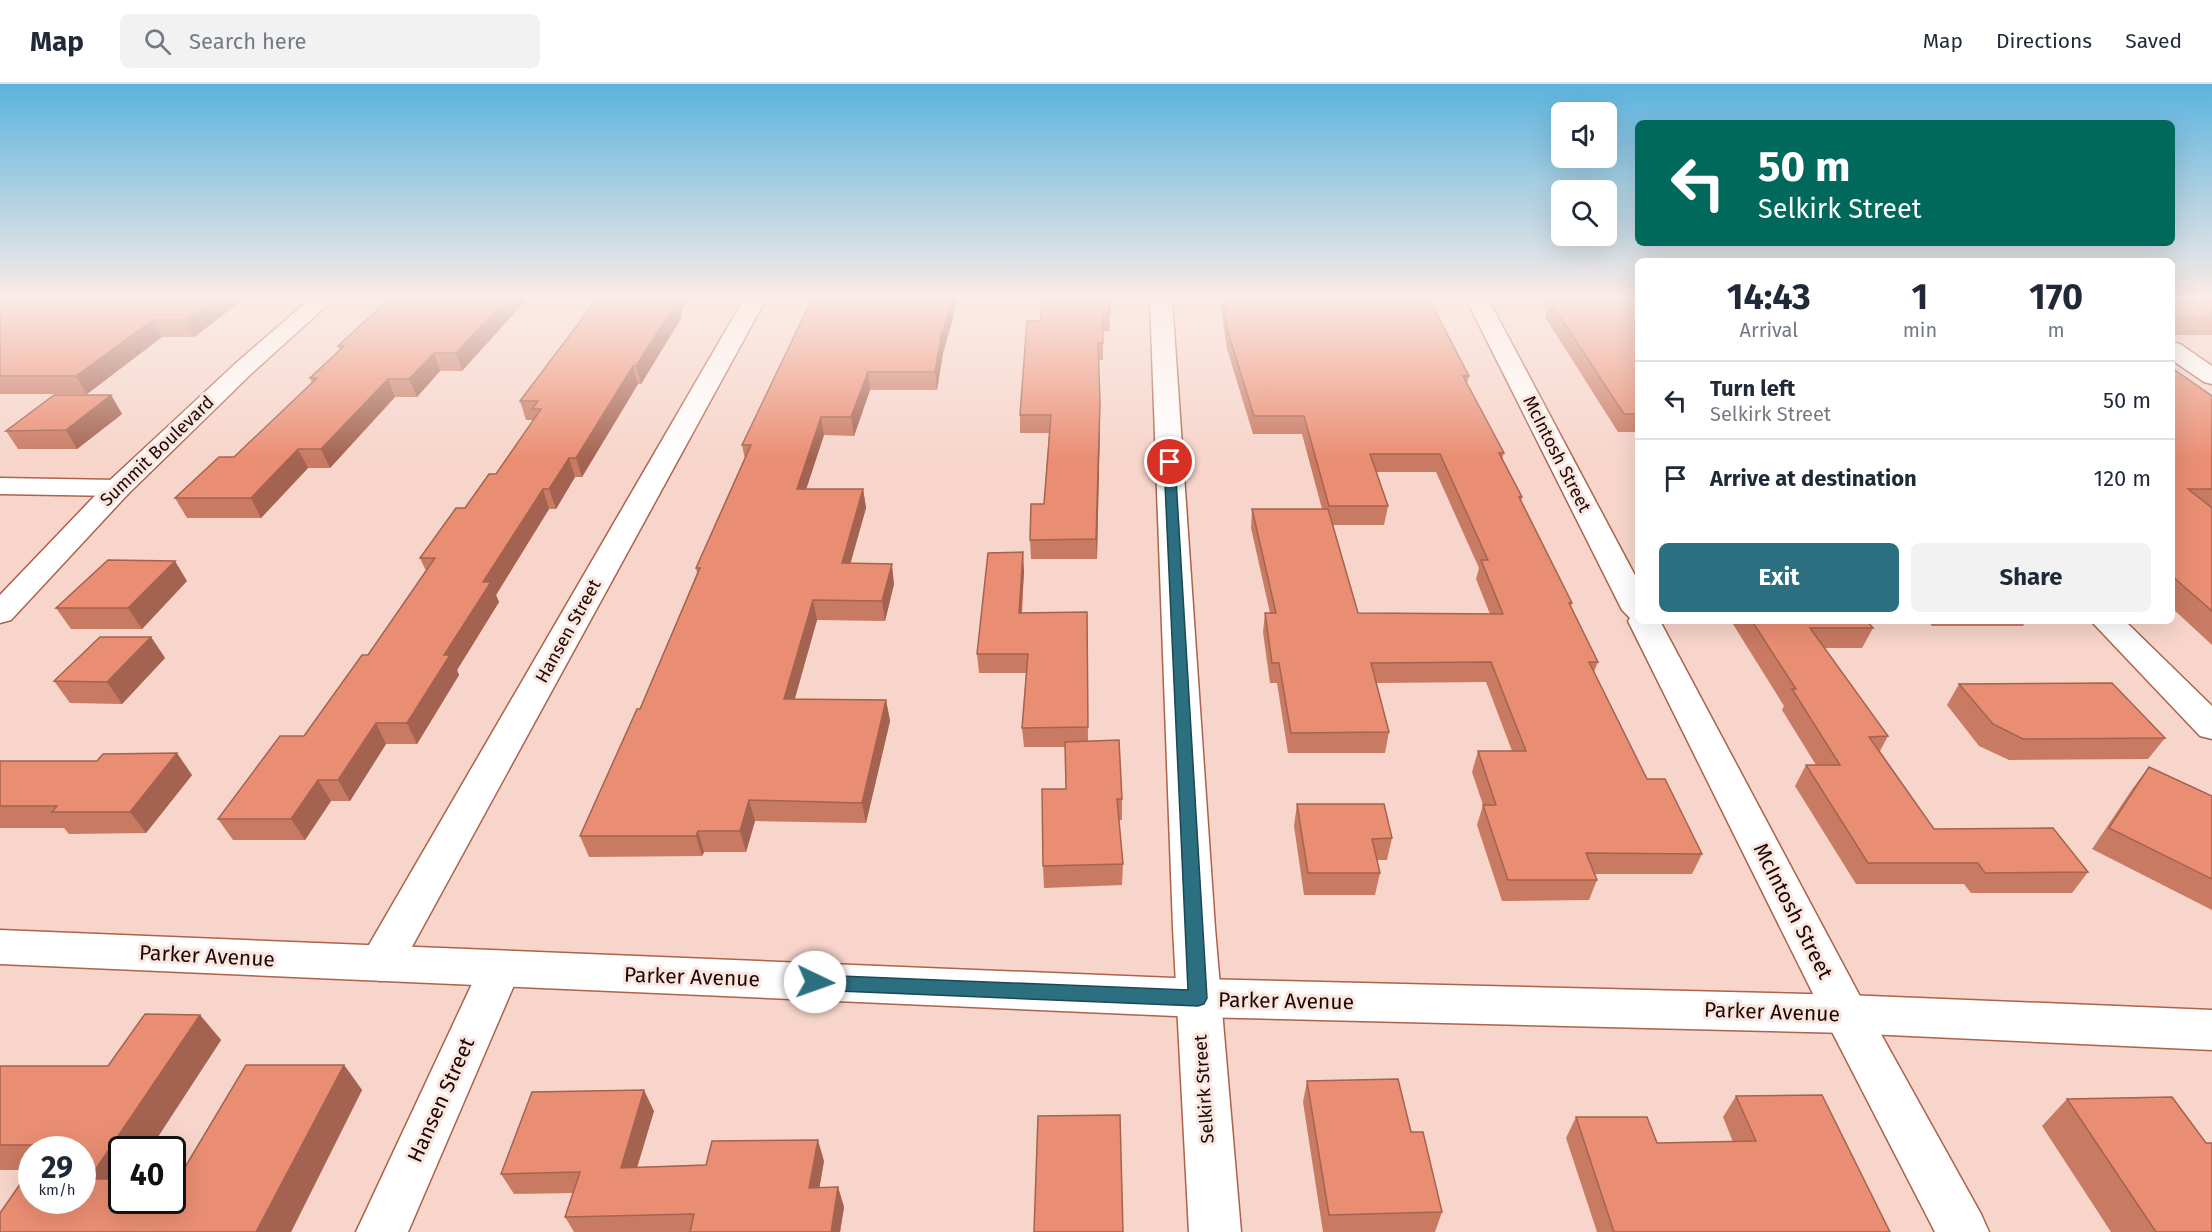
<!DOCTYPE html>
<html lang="en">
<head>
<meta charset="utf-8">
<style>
	:root { --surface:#fff; --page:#f2f2f3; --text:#1f2937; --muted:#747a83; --line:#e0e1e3; --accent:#2b6f80 }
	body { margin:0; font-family:"Fira Sans",sans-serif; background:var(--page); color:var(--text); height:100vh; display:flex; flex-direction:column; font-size:22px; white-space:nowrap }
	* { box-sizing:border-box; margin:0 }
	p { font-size:20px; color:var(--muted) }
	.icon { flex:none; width:33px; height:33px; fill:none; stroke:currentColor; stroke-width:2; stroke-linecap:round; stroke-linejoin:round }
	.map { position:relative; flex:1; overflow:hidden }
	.details { position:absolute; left:1635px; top:174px; width:540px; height:366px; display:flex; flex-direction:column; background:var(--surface); border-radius:9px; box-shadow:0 6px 24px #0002 }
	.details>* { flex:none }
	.hud { position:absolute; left:1635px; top:36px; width:540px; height:126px; border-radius:9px; box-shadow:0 6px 24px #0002; background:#00695c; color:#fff; overflow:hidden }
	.fabs { position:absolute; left:1551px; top:18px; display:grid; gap:12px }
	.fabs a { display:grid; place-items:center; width:66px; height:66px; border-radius:9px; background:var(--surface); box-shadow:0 6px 24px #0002; font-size:30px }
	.speed { position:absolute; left:18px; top:1052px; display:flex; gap:12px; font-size:30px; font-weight:700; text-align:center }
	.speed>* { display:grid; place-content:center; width:78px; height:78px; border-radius:50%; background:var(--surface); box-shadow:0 6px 24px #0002; line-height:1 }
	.speed small { font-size:15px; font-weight:400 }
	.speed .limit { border:3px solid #111; border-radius:9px; background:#fff; color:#111 }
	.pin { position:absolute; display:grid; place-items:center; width:51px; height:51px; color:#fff; margin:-26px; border:3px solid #fff; border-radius:50%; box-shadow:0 2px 6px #0007 }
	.me { position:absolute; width:66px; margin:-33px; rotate:93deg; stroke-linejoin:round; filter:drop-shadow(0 0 4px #0008) }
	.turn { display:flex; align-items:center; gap:21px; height:126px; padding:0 24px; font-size:27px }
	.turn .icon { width:78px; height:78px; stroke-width:2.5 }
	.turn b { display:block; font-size:42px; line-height:51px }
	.eta { display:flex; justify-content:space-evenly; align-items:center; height:102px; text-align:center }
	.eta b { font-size:36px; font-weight:700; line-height:42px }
	.button { display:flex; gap:12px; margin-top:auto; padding:12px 24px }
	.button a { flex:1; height:69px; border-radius:9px; background:var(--accent); color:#fff; font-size:24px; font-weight:700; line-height:69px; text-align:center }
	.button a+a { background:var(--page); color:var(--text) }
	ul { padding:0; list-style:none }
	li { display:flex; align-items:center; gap:18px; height:78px; padding:0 24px; border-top:2px solid var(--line) }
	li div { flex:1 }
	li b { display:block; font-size:22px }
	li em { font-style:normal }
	header { display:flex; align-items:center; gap:36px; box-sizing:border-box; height:84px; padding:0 30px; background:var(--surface); border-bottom:2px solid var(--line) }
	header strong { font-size:28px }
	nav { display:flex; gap:33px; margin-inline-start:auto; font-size:21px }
	.search { width:420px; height:54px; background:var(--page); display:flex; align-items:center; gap:15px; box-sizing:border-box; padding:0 21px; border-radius:9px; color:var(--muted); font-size:22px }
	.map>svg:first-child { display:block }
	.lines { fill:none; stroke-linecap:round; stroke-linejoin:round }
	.street-casing { stroke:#ad624b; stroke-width:3 }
	.secondary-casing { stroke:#ad624b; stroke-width:3 }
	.street { fill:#fff; fill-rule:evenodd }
	.secondary { fill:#fff; fill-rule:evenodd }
	.wall { fill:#c97a63; fill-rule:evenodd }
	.shaded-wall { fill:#a46350 }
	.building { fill:#ea8e73; stroke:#a46350; stroke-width:1.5 }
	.route { fill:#2b6f80; stroke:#1c4853; stroke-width:1.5 }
	.labels { text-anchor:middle; stroke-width:6; stroke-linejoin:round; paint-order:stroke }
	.street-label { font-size:18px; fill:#220601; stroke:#f8e6e1 }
	.near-street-label { font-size:21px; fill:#220601; stroke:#f8e6e1 }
</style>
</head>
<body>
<header>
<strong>Map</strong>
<div class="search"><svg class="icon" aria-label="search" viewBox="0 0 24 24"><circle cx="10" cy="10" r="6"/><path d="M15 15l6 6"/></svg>Search here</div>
<nav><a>Map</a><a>Directions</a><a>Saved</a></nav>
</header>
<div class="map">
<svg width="2212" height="1148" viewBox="0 0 2212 1148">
	<rect width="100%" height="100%" fill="#f7d5ca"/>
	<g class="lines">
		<g class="street-casing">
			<g id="street">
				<path d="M744,215h22l-370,677 -15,5 -15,-5 -6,-13 6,-13z"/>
				<path d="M1150,215h22l43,629 26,304h-52l-16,-304z"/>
				<path d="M1466,215h22l150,282v40h22l202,379 119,214 8,18h-54l-105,-204 -202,-407 2,-3 -8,-8z"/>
				<path d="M2172,258l8,2 32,22v18l-8,-2 -32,-22z"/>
				<path d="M0,394l118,2 10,2 4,6 -4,6 -10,2 -118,-2z"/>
				<path d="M2091,537h34l87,85v33l-12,-3z"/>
				<path d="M500,867l15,5 6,13 -113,263h-52l129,-276z"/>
			</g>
		</g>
		<g class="secondary-casing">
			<g id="secondary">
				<path d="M310,215h24l-83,75 -123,120 -117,126 -11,3v-28l108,-113 127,-118z"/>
				<path d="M0,846l1198,49 648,16 366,15v40l-366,-17 -648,-16 -1198,-53z"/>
			</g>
		</g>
		<use href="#street" class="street"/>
		<use href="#secondary" class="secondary"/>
	</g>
	<g class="wall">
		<path d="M0,215h244l-50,38h-32l-75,57h-87z"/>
		<path d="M527,215l-65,72h-22l-23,26h-22l-65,71h-22l-47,50h-74l-12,-20 59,-41 78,-74 -2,-5 30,-28 -2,-4z"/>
		<path d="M597,215h92l-8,12 1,6 -41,67h-3l-56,93h-7l-19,32h-7l-53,86 3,7 -42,68 2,5 -42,69h-31l-36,57h-19l-26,39h-72l-15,-21 86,-83 64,-81 58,-84 -6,-13 76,-84 38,-54h-8l-6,-19z"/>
		<path d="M1109,215l1,32h-7v29h-5l2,61 -3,138h-66l-1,-19 14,-36 5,-71h-29v-18l20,-94z"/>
		<path d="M1220,215h209l40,77 -2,8 37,69 -2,6 20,38 -1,4 51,102 -1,3 27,56 -4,10 53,107 55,75 -10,20h-97l2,6 -8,20 -87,1 -25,-76 6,-20 -11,-33 6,-21h34l-26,-69 -110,1 13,49 -4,21h-97l-11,-70h-7l-7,-51 2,-19h5l-19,-85 1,-19h70l-20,-75h-49l-26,-85zM1376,388h60l43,96 -3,11 14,35 -132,-1 -25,-88h51l4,-19z"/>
		<path d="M1539,215h99v133h-20l-73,-115 1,-6z"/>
		<rect x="2172" y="215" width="40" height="36"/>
		<path d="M956,218l-2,6v7l-11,38 -6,37h-67l-16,46 -30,-1 -18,54h57l3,19 -16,55 44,21 -9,37 -68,-1 -23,79 92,1 4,21 -24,102 -111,-2 -9,31h-42l-2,4 -113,1 -9,-21 60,-127 57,-136 -1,-5 49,-109 -3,-14z"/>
		<path d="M2172,284l40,28v249l-40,-37z"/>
		<path d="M111,311l11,19 -45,35h-59l-12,-18z"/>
		<path d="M1024,487l-2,42 65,-1 1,129 34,58v21h-3l4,44 -1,21 -78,3 -1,-22 23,-77v-42h-42l-2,-19 4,-55h-47l-2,-19z"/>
		<path d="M187,497l-45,48h-71l-15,-21z"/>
		<path d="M1731,537h136l6,7 -11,20h-38l64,88 -8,15 54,78 154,43 -16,21h-101l-7,-9h-108l-61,-98 11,-21h10l-34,-55 2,-4z"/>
		<path d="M1928,537h98l-3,5h-91z"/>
		<path d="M151,553l14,21 -43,46 -52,-1 -16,-22z"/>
		<path d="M1959,600l206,54 -17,21 -139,1 -30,-14 -32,-41z"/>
		<path d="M0,677h97l95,14 -46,58 -77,1 -5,-6h-64z"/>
		<path d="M2149,683l63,29v114l-120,-61 41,-61z"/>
		<path d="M1297,720l95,34 -5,22h-10l3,13 -5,22h-71l-10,-69z"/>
		<path d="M145,930l55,1 21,25 -71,109h-28v51h50v-21h6l68,-114h98l18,25 -71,142h-291v-19l30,-43h-30v-104h108zM32,1065h50v51h-50z"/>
		<path d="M1307,997l104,51 31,80 -7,20h-112l-20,-130z"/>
		<path d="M1736,1012l154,136h-293l-31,-94 10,-21 81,26 76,-1 -10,-25z"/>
		<path d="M2067,1015l139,44 6,89h-101l-69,-106z"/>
		<path d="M654,1027l-17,56 187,-6 -5,27 19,-1 6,20 -4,25h-266l-9,-15 8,-24 -59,1 -13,-20z"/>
	</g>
	<g class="shaded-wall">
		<path d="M214,215h30l-50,38 -9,-17z"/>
		<path d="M506,215h21l-65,72 -6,-18z"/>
		<path d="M674,215h15l-8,12 1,6 -41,67 -5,-18z"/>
		<path d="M950,215h5l1,3 -2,6v7l-11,38 -6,37 -2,-18 6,-36z"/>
		<path d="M153,236l9,17 -75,57 -11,-18z"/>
		<path d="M434,269l6,18 -23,26 -8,-18z"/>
		<path d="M633,282l5,18 -56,93 -6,-19z"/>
		<path d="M868,288l2,18 -16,46 -3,-19z"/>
		<path d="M388,295l7,18 -65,71 -9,-19z"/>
		<path d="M111,311l11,19 -45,35 -11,-19z"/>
		<path d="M1100,319v18l-3,138 -1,-20z"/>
		<path d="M821,333l3,18 -24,73 -3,-19z"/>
		<path d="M298,365l10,19 -47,50 -10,-20z"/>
		<path d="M569,374l6,19 -19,32 -7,-20z"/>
		<path d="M543,405l6,20 -53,86 3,7 -42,68 2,5 -42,69 -10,-21 76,-141z"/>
		<path d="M863,405l3,19 -21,75 -3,-20z"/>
		<path d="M1023,468l1,19 -4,61 -1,-19z"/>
		<path d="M175,477l12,20 -45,48 -14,-21z"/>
		<path d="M892,480l2,20 -9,37 -3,-20z"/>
		<path d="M813,516l4,20 -28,100 -5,-21z"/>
		<path d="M151,553l14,21 -43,46 -15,-22z"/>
		<path d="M886,616l4,21 -24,102 -4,-20z"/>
		<path d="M376,639l10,21 -36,57 -12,-21z"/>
		<path d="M177,669l15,22 -46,58 -16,-21z"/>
		<path d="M318,696l13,21 -26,39 -14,-21z"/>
		<path d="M749,716l6,21 -9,31 -6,-21z"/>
		<path d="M698,747l6,21 -2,4 -6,-20z"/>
		<path d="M200,931l21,25 -71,109h-28v44l-33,-14z"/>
		<path d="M344,981l18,25 -71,142h-35z"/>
		<path d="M644,1006l10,21 -23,77 -10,-20z"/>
		<path d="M818,1056l6,21 -8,47 -7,-20z"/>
		<path d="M838,1103l6,20 -4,25h-9z"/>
	</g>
	<g class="building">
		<path d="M0,215h214l-29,21h-32l-77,56h-76z"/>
		<path d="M389,215h117l-50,54h-22l-25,26h-21l-67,70h-23l-47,49h-76l44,-41h15l83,-79h-7l34,-32h-6z"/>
		<path d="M597,215h77l-1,1h5l-42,66h-3l-57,92h-7l-20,31h-6l-60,93h8l-47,73h6l-43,68h-31l-38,57h-20l-27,39h-73l62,-83h24l58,-81h6l67,-97h-15l36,-50h9l24,-34h7l45,-65h-9l6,-8h-18z"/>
		<path d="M812,215h141l-12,37 -6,36h-67l-17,45h-30l-24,72h66l-21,74 50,1 -10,37 -69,-1 -29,99 102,1 -24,103 -113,-3 -9,31h-42l-2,5h-116l57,-127h3l60,-141h-4l55,-123h-9z"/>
		<path d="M1043,215h66l1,15h-8l1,29h-5l2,60 -4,136 -66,1 1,-36h13l7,-89h-31l7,-94h13z"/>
		<path d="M1223,215h206l40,77h-6l41,77h-5l23,44h-3l53,106h-3l29,59h-9l58,117h18l37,75 -116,-1 11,27h-89l-25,-75h13l-18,-54h48l-35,-89 -120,1 18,69 -98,1 -12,-70h-7l-7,-50h11l-24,-104h76l30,104 145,1 -22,-54h7l-48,-106h-70l18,52h-59l-25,-90h-50l-26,-84z"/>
		<path d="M1553,215h85v115h-14l-75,-114h5z"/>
		<rect x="2172" y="215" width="40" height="19"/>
		<path d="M2172,284l40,28v93h-24l24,19v103l-40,-35z"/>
		<path d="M54,311h57l-45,35 -60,1z"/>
		<path d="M1023,468l-4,61 68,-1 1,115 -66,1 6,-74h-51l11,-101z"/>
		<path d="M108,476l67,1 -47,47h-72z"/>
		<path d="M1752,537h115l6,7h-63l78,108 -19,1 65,92 119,-1 35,44 -103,1 -7,-10h-110l-62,-98h34l-48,-76h4z"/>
		<path d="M100,553h51l-44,45 -53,-1z"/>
		<path d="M2112,599l53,55 -142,1 -30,-15 -34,-40z"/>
		<path d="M1119,656l3,59h-5l6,65 -80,2 -1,-77h24l-1,-47z"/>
		<path d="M177,669l-47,59h-78l5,-6h-57v-45h97l6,-7z"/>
		<path d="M2149,683l63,29v83l-103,-51z"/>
		<path d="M1297,720h87l8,34 -20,1 8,34h-72z"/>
		<path d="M145,930l55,1 -111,164h33v21h50v-21h6l68,-114h98l-88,167h-256v-19l32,-46v33h50v-51h-38l3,-4h-47v-79h108z"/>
		<path d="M1398,995l13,53h12l19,80 -113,3 -22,-134z"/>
		<path d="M644,1006l-23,78 85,-3 6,-24 106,-1 -9,48 29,-1 -7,45h-141l4,-18 -129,3 15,-45 -79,2 31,-82z"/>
		<path d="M1822,1011l68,137h-276l-38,-115h71l10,26 99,-2 -20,-45z"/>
		<path d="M2172,1013l34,46h6v89h-56l-89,-133z"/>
		<path d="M1120,1031l3,117h-89l4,-116z"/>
	</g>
	<linearGradient id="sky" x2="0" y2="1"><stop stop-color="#5bb3de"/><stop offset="0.57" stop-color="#fbece7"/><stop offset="1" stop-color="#fbece7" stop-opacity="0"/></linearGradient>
	<rect width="2212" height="375" fill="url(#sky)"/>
	<path class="route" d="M1170,374l5,4 32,536 -3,6 -6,2 -383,-16 -6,-2 -3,-6 3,-5 6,-2 373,15 -24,-528z"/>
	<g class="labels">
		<g class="street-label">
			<text transform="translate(157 367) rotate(-44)" y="6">Summit Boulevard</text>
			<text transform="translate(1557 370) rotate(63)" y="6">McIntosh Street</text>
			<text transform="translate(568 547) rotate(-61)" y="6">Hansen Street</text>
			<text transform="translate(1204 1005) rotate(-94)" y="6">Selkirk Street</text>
		</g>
		<g class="near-street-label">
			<text transform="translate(1793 827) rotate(63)" y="7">McIntosh Street</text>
			<text transform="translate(207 872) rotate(3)" y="7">Parker Avenue</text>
			<text transform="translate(692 893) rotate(2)" y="7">Parker Avenue</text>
			<text transform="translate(1286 917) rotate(1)" y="7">Parker Avenue</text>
			<text transform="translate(1772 928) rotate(2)" y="7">Parker Avenue</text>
			<text transform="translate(441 1016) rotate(-66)" y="7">Hansen Street</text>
		</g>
	</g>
</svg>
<div class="fabs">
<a><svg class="icon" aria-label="sound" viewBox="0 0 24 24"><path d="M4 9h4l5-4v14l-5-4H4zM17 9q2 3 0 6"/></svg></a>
<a><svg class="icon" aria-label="search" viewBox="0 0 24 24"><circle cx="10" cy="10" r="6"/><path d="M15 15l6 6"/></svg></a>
</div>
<div class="speed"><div>29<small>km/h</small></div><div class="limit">40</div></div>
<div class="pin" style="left:1170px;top:378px;background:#d93025"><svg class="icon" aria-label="arrive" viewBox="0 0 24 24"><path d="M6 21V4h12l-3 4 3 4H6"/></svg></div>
<svg class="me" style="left:815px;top:898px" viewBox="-20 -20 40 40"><circle r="19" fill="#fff"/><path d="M0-13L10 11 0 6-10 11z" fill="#2b6f80"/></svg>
<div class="hud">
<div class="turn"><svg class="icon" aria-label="left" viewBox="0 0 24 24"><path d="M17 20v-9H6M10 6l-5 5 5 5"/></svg><div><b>50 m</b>Selkirk Street</div></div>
</div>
<section class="details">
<div class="eta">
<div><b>14:43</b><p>Arrival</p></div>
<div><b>1</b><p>min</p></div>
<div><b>170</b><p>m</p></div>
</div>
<ul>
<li><svg class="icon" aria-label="left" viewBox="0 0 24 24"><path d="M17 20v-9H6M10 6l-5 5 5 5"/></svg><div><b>Turn left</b><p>Selkirk Street</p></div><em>50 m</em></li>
<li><svg class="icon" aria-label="arrive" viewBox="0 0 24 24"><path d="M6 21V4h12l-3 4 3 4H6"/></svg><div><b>Arrive at destination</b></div><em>120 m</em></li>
</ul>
<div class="button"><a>Exit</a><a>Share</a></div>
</section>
</div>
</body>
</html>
